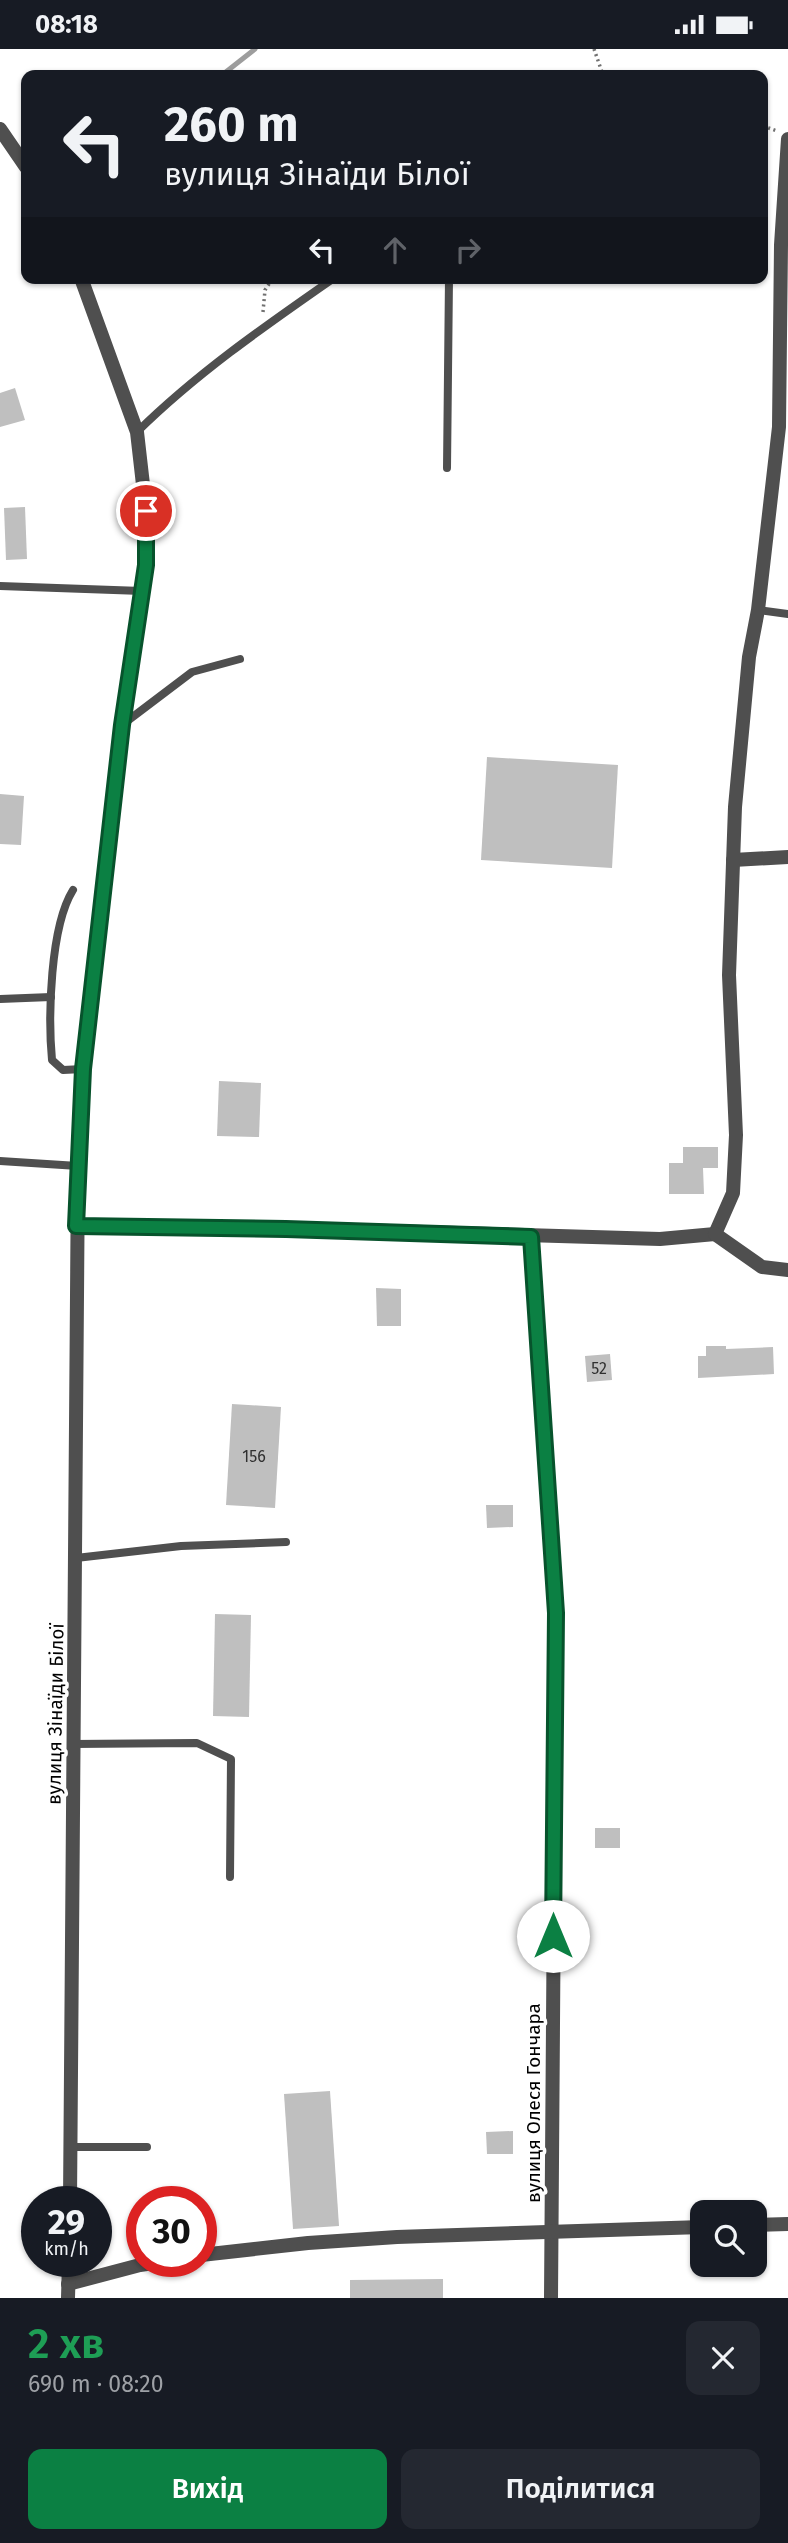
<!DOCTYPE html>
<html lang="uk">
<head>
<meta charset="utf-8">
<style>
	:root { --surface:#171b24; --page:#242831; --text:#f1f3f6; --muted:#9ea1a6; --accent:#0b8043 }
	body { margin:0; font-family:"Fira Sans",sans-serif; background:var(--page); color:var(--text); height:100vh; display:flex; flex-direction:column; font-size:26px; white-space:nowrap }
	* { box-sizing:border-box; margin:0 }
	p { font-size:23px; color:var(--muted) }
	.icon { flex:none; width:38px; height:38px; fill:none; stroke:currentColor; stroke-width:2; stroke-linecap:round; stroke-linejoin:round }
	.map { position:relative; height:2249px; overflow:hidden }
	.side { display:flex; flex-direction:column; background:var(--surface); flex:1 }
	.side>* { flex:none }
	.top-card { position:absolute; left:21px; top:21px; width:747px; height:214px; border-radius:14px; box-shadow:0 2px 5px #0004; background:#171b24; color:var(--text); overflow:hidden }
	.fabs { position:absolute; left:690px; top:2151px; display:grid; gap:14px }
	.fabs a { display:grid; place-items:center; width:77px; height:77px; border-radius:14px; background:var(--surface); box-shadow:0 2px 5px #0004; font-size:35px }
	.speed { position:absolute; left:21px; top:2137px; display:flex; gap:14px; font-size:35px; font-weight:700; text-align:center }
	.speed>* { display:grid; place-content:center; width:91px; height:91px; border-radius:50%; background:var(--surface); box-shadow:0 2px 5px #0004; line-height:1 }
	.speed small { font-size:18px; font-weight:400 }
	.speed .limit { border:10px solid #d22; background:#fff; color:#111 }
	.pin { position:absolute; display:grid; place-items:center; width:60px; height:60px; color:#fff; margin:-30px; border:4px solid #fff; border-radius:50%; box-shadow:0 2px 7px #0007 }
	.me { position:absolute; width:77px; margin:-38px; rotate:0deg; stroke-linejoin:round; filter:drop-shadow(0 0 5px #0008) }
	.turn { display:flex; align-items:center; gap:24px; height:147px; padding:0 28px; font-size:32px }
	.turn .icon { width:91px; height:91px; stroke-width:2.5 }
	.turn b { display:block; font-size:49px; line-height:60px }
	.lanes { display:flex; align-items:center; height:66px; padding:0 28px; background:#0003; justify-content:center; gap:35px; direction:ltr }
	.lanes .off { opacity:.35 }
	.round { display:grid; place-items:center; flex:none; width:74px; height:74px; border-radius:14px; background:var(--page) }
	.head { display:flex; align-items:center; justify-content:space-between; height:119px; padding:0 28px }
	h1 { font-size:42px; font-weight:600; line-height:52px; color:#1e9e55 }
	.cta { display:flex; gap:14px; margin-top:auto; padding:14px 28px }
	.cta a { flex:1; height:80px; border-radius:14px; background:var(--accent); color:#fff; font-size:28px; font-weight:600; line-height:80px; text-align:center }
	.cta a+a { background:var(--page); color:var(--text) }
	.status { display:flex; justify-content:space-between; align-items:center; height:49px; padding:0 35px; background:var(--surface); direction:ltr }
	.status svg { height:19px; fill:currentColor }
	.map>svg:first-child { display:block }
	.lines { fill:none; stroke-linecap:round; stroke-linejoin:round }
	.stream { stroke:#9d9d9d; stroke-width:5 }
	.building { fill:#bfbfbf }
	.path { stroke:#717171; stroke-width:3.5; stroke-dasharray:2 3.5; stroke-linecap:butt }
	.service { stroke:#4f4f4f; stroke-width:8 }
	.minor { stroke:#4f4f4f; stroke-width:14 }
	.tertiary { stroke:#4f4f4f; stroke-width:14 }
	.route-casing { stroke:#07532c; stroke-width:18 }
	.route { stroke:#0b8043; stroke-width:12 }
	.labels { text-anchor:middle; stroke-width:7; stroke-linejoin:round; paint-order:stroke }
	.number-label { font-size:16px; fill:#303030 }
	.street-label { font-size:19px; fill:#000; stroke:#fff }
</style>
</head>
<body>
<div class="status"><b>08:18</b><svg viewBox="0 0 49 12"><path d="M0 12V9h3v3zM5 12V6h3v6zM10 12V3h3v9zM15 12V0h3v12zM26 1h20v11H26zM47 4h2v5h-2z"/></svg></div>
<div class="map">
<svg width="788" height="2249" viewBox="0 0 788 2249">
	<rect width="100%" height="100%" fill="#fff"/>
	<g class="lines">
		<path class="stream" d="M222,26l33,-26"/>
	</g>
	<g class="building">
		<path d="M15,339l10,32 -25,7v-34z"/>
		<path d="M25,458l2,52 -21,1 -2,-52z"/>
		<path d="M487,708l131,8 -6,103 -131,-8z"/>
		<path d="M0,745l24,2 -3,49 -21,-1z"/>
		<path d="M219,1032l42,2 -2,54 -42,-1z"/>
		<path d="M683,1098h35v21h-15l1,26h-35v-31h14z"/>
		<path d="M376,1239l25,1v37h-24z"/>
		<path d="M706,1297h20v3l47,-2 1,27 -76,4v-22h8z"/>
		<path d="M610,1305l2,26 -25,2 -2,-26z"/>
		<path d="M232,1355l49,3 -6,101 -49,-3z"/>
		<path d="M486,1456h27v22l-26,1z"/>
		<path d="M215,1565l36,1 -2,102 -36,-1z"/>
		<rect x="595" y="1779" width="25" height="20"/>
		<path d="M330,2042l9,135 -46,3 -9,-135z"/>
		<path d="M513,2082v23h-26l-1,-22z"/>
		<path d="M443,2230v19h-93v-18z"/>
	</g>
	<g class="lines">
		<g class="path">
			<path d="M594,0l9,26"/>
			<path d="M763,77l14,5"/>
			<path d="M263,263l2,-22 8,-12"/>
		</g>
		<g class="service">
			<path d="M137,383c60,-59 128,-106 197,-154"/>
			<path d="M447,419l2,-190"/>
			<path d="M0,537l142,5"/>
			<path d="M758,561l30,4"/>
			<path d="M122,676l70,-53 48,-13"/>
			<path d="M73,841c-23,37 -25,127 -21,170l11,10 20,-1"/>
			<path d="M0,950l51,-2"/>
			<path d="M0,1112l78,5"/>
			<path d="M76,1509l105,-12 105,-4"/>
			<path d="M72,1695l125,-1 34,16 -1,118"/>
			<path d="M71,2098h76"/>
		</g>
		<g class="minor">
			<path d="M733,811l55,-3"/>
			<path d="M76,1177l210,2 374,11 55,-5"/>
			<path d="M715,1185l18,-41 3,-58 -7,-160 6,-168 14,-150 9,-47 21,-183 2,-182 7,-106"/>
			<path d="M715,1185l47,33 26,3"/>
			<path d="M531,1188l25,376 -5,685"/>
			<path d="M754,2176l34,-1"/>
			<path d="M201,2206l107,-12 89,-6 305,-10"/>
			<path d="M68,2235l72,-19 26,-4"/>
		</g>
		<g class="tertiary">
			<path d="M0,80l26,38"/>
			<path d="M70,2152l8,-1035 5,-97 39,-344 24,-160v-54l-9,-79 -56,-154"/>
			<path d="M68,2249l1,-37"/>
		</g>
	</g>
	<g class="lines">
		<g class="route-casing">
			<path id="route" d="M146,462v54l-24,160 -39,344 -7,157 210,3 245,8 25,376 -3,323"/>
		</g>
		<use href="#route" class="route"/>
	</g>
	<g class="labels">
		<g class="number-label">
			<text x="599" y="1325">52</text>
			<text x="254" y="1413">156</text>
		</g>
		<g class="street-label">
			<text transform="translate(55 1665) rotate(-89)" y="7">вулиця Зінаїди Білої</text>
			<text transform="translate(533 2054) rotate(-90)" y="7">вулиця Олеся Гончара</text>
		</g>
	</g>
</svg>
<div class="fabs">
<a><svg class="icon" aria-label="search" viewBox="0 0 24 24"><circle cx="10" cy="10" r="6"/><path d="M15 15l6 6"/></svg></a>
</div>
<div class="speed"><div>29<small>km/h</small></div><div class="limit">30</div></div>
<div class="pin" style="left:146px;top:462px;background:#d93025"><svg class="icon" aria-label="arrive" viewBox="0 0 24 24"><path d="M6 21V4h12l-3 4 3 4H6"/></svg></div>
<svg class="me" style="left:553px;top:1887px" viewBox="-20 -20 40 40"><circle r="19" fill="#fff"/><path d="M0-13L10 11 0 6-10 11z" fill="#0b8043"/></svg>
<div class="top-card">
<div class="turn"><svg class="icon" aria-label="left" viewBox="0 0 24 24"><path d="M17 20v-9H6M10 6l-5 5 5 5"/></svg><div><b>260 m</b>вулиця Зінаїди Білої</div></div>
<div class="lanes"><svg class="icon" aria-label="left" viewBox="0 0 24 24"><path d="M17 20v-9H6M10 6l-5 5 5 5"/></svg><svg class="icon off" aria-label="ahead" viewBox="0 0 24 24"><path d="M12 20V5M6 11l6-6 6 6"/></svg><svg class="icon off" aria-label="right" viewBox="0 0 24 24"><path d="M7 20v-9h11M14 6l5 5-5 5"/></svg></div>
</div>
</div>
<section class="side">
<div class="head"><div><h1>2 хв</h1><p>690 m · 08:20</p></div><a class="round"><svg class="icon" aria-label="close" viewBox="0 0 24 24"><path d="M6 6l12 12M18 6L6 18"/></svg></a></div>
<div class="cta"><a>Вихід</a><a>Поділитися</a></div>
</section>
</body>
</html>
